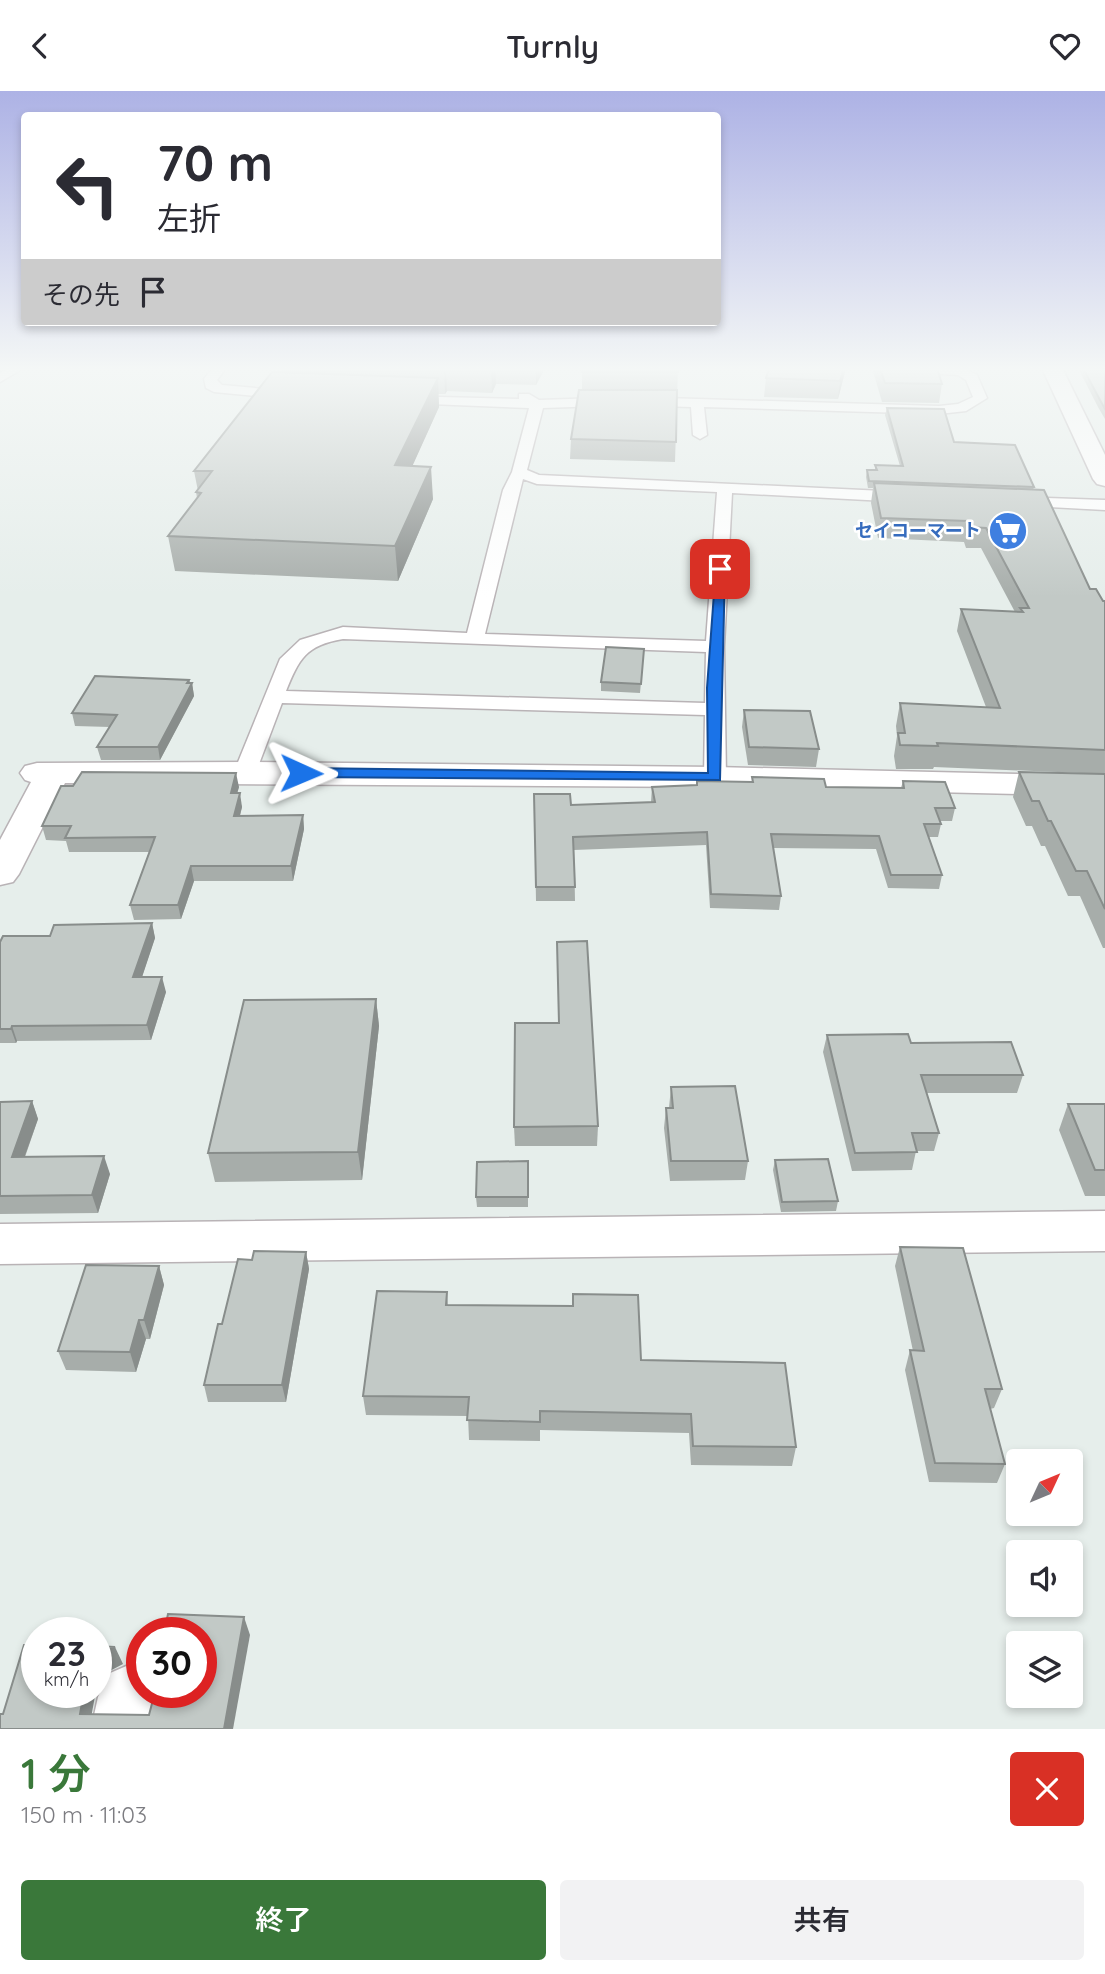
<!DOCTYPE html>
<html lang="ja">
<head>
<meta charset="utf-8">
<style>
	:root { --surface:#fff; --page:#f2f2f3; --text:#2b2b33; --muted:#7c7c81; --accent:#3a783a }
	body { margin:0; font-family:Quicksand,"Noto Sans JP",sans-serif; background:var(--page); color:var(--text); height:100vh; display:flex; flex-direction:column; font-size:26px; white-space:nowrap }
	* { box-sizing:border-box; margin:0 }
	p { font-size:23px; color:var(--muted) }
	.icon { flex:none; width:38px; height:38px; fill:none; stroke:currentColor; stroke-width:2; stroke-linecap:round; stroke-linejoin:round }
	.map { position:relative; height:1638px; overflow:hidden }
	.sheet { display:flex; flex-direction:column; background:var(--surface); flex:1 }
	.sheet>* { flex:none }
	.hud { position:absolute; left:21px; top:21px; width:700px; height:214px; border-radius:7px; box-shadow:0 4px 10px #0003; background:#fff; color:var(--text); overflow:hidden }
	.needle { width:46px; rotate:46deg }
	.buttons { position:absolute; left:1006px; top:1358px; display:grid; gap:14px }
	.buttons a { display:grid; place-items:center; width:77px; height:77px; border-radius:7px; background:var(--surface); box-shadow:0 4px 10px #0003; font-size:35px }
	.speed { position:absolute; left:21px; top:1526px; display:flex; gap:14px; font-size:35px; font-weight:700; text-align:center }
	.speed>* { display:grid; place-content:center; width:91px; height:91px; border-radius:50%; background:var(--surface); box-shadow:0 4px 10px #0003; line-height:1 }
	.speed small { font-size:18px; font-weight:400 }
	.speed .limit { border:10px solid #d22; background:#fff; color:#111 }
	.pin { position:absolute; display:grid; place-items:center; width:60px; height:60px; color:#fff; margin:-30px; border-radius:14px; box-shadow:0 4px 10px #0006 }
	.me { position:absolute; width:77px; margin:-38px; rotate:91deg; stroke-linejoin:round; filter:drop-shadow(0 0 5px #0008) }
	.turn { display:flex; align-items:center; gap:24px; height:147px; padding:0 21px; font-size:32px }
	.turn .icon { width:91px; height:91px; stroke-width:2.5 }
	.turn b { display:block; font-size:49px; line-height:60px }
	.then { display:flex; align-items:center; height:66px; padding:0 21px; background:#0003; gap:14px; font-size:26px }
	.round { display:grid; place-items:center; flex:none; width:74px; height:74px; border-radius:7px; background:var(--page) }
	.summary { display:flex; align-items:center; justify-content:space-between; height:119px; padding:0 21px }
	h1 { font-size:42px; font-weight:600; line-height:52px; color:var(--accent) }
	.action { display:flex; gap:14px; margin-top:auto; padding:14px 21px }
	.action a { flex:1; height:80px; border-radius:7px; background:var(--accent); color:#fff; font-size:28px; font-weight:600; line-height:80px; text-align:center }
	.action a+a { background:var(--page); color:var(--text) }
	header { display:flex; justify-content:space-between; align-items:center; height:91px; padding:0 21px; background:var(--surface); font-size:32px; font-weight:600 }
	.map>svg:first-child { display:block }
	.lines { fill:none; stroke-linecap:round; stroke-linejoin:round }
	.service-casing { stroke:#b9b3b6; stroke-width:3 }
	.minor-casing { stroke:#b9b3b6; stroke-width:3 }
	.secondary-casing { stroke:#bbb4b8; stroke-width:3 }
	.service { fill:#fff; fill-rule:evenodd }
	.minor { fill:#fff; fill-rule:evenodd }
	.secondary { fill:#fff; fill-rule:evenodd }
	.wall { fill:#a7adaa }
	.shaded-wall { fill:#888d8b }
	.building { fill:#c2c9c6; stroke:#888d8b; stroke-width:2 }
	.route { fill:#1a73e8; stroke:#114b97; stroke-width:2 }
	.labels { text-anchor:middle; stroke-width:5; stroke-linejoin:round; paint-order:stroke }
	.far-shop-label { font-size:18px; font-weight:bold; fill:#366cbe; stroke:#fff; text-anchor:end }
</style>
</head>
<body>
<header><svg class="icon" aria-label="back" viewBox="0 0 24 24"><path d="M15 5l-7 7 7 7"/></svg>Turnly<svg class="icon" aria-label="heart" viewBox="0 0 24 24"><path d="M12 20l-8-8c-3-5 5-10 8-4 3-6 11-1 8 4z"/></svg></header>
<div class="map">
<svg width="1105" height="1638" viewBox="0 0 1105 1638">
	<rect width="100%" height="100%" fill="#e6eeeb"/>
	<g class="lines">
		<g class="service-casing">
			<g id="service">
				<path d="M9,277h15l-24,14v-9z"/>
				<path d="M213,277h13l-9,12 5,5 66,6 7,4 -7,4 -74,-7 -8,-4 -2,-9z"/>
				<path d="M902,277l64,1 11,6 10,23 -21,13 -27,3 -235,-7 3,28 -7,4 -7,-4 -2,-28 -60,-2 -88,3 -16,62 12,5 366,17 8,5 -8,5 -173,-9 -8,154 2,130 -3,5h-16l-3,-5 1,-62 -423,-12 -26,69 -3,5h-16l-3,-5 46,-113 20,-19 43,-13 124,6 36,-143 9,-18 17,-64 -124,-5 -7,-4 2,-3 119,3v-5h10l10,6 92,-3 308,9 19,-2 15,-7 -7,-17 -8,-5 -50,-3zM523,388l14,5 180,8 -11,149 -221,-7zM343,548l363,13 -1,51 -419,-12c13,-32 20,-46 57,-52z"/>
				<path d="M1018,406l87,3v10l-92,-5 -3,-3z"/>
			</g>
		</g>
		<g class="minor-casing">
			<g id="minor">
				<path d="M245,671l470,5 390,9v20l-390,-9 -650,-4 -46,91 -6,8 -13,3v-45l31,-58 -6,-2 -5,-7 5,-7 12,-3z"/>
				<path d="M1105,1120v40l-1105,13v-40z"/>
				<path d="M131,1573l11,5v23h20l2,5 -7,32h-66l7,-32 10,-23z"/>
			</g>
		</g>
		<g class="secondary-casing">
			<path id="secondary" d="M1042,277h20l43,87v31l-8,-2 -4,-5z"/>
		</g>
		<use href="#service" class="service"/>
		<use href="#minor" class="minor"/>
		<use href="#secondary" class="secondary"/>
	</g>
	<g class="wall">
		<path d="M284,277h261l-9,17 -40,-1 -4,9 -45,-2 -2,3h-7l1,13 -27,59 21,33 -35,82 -223,-10 -7,-35 29,-38 -1,-6 2,-1 -4,-20 90,-99z"/>
		<path d="M678,277l-3,94 -105,-3 1,-20 11,-49v-18z"/>
		<path d="M846,277l-8,31 -74,-2 2,-19z"/>
		<path d="M874,277h63l5,16 -3,19 -57,-1 -9,-31z"/>
		<path d="M1078,277h27v51l-7,-12z"/>
		<path d="M887,317l67,34 80,45 -1,3 57,99 13,12h2v173l-171,-7 -1,2h-37l-2,-13 3,-20 -1,-10 4,-23 86,4 -29,-76 4,-22 54,3 -34,-64h-15l-2,-6 -86,-4 -7,-35 2,-15h-5l-2,-11 1,-7h8v-5l25,1 -15,-51z"/>
		<path d="M644,558l-4,44 -39,-2v-9z"/>
		<path d="M189,589l1,3h2l2,13 -34,64h-59l-4,-13 13,-20 -35,-1 -3,-13z"/>
		<path d="M744,619l75,39 -3,18 -68,-2 -6,-38z"/>
		<path d="M1019,681l86,2v174h-2l-23,-52h-12l-23,-50h-4l-9,-20h-6l-13,-29z"/>
		<path d="M752,686l74,10 75,1 2,-7 52,27 -3,13h-12l1,3 -3,13h-9l13,38 -3,14 -51,-1 -12,-39 -103,-1 8,48 -2,14 -69,-2 -4,-63 -132,5 1,51h-39l-2,-107 37,11 80,-3 1,-15 44,-2 1,-4 55,1z"/>
		<path d="M239,696l-2,6 5,14 -2,9 63,-1 1,14 -11,52h-99l-13,38 -47,1 -4,-15 19,-53h-80l-3,-11 -20,-1 -4,-14z"/>
		<path d="M152,832l3,15 -13,39 24,15 -15,48 -134,1 -1,2h-16v-101z"/>
		<path d="M376,908l3,27 -17,154 -147,2 -7,-29z"/>
		<path d="M827,944l84,8 112,32 -6,18h-90l12,40 -5,18h-18l-4,19 -60,1 -29,-119z"/>
		<path d="M671,996l77,74 -3,19 -75,1 -6,-53 2,-20h3z"/>
		<path d="M32,1010l6,18 -13,38 85,17 -12,39 -98,1v-112z"/>
		<path d="M1068,1013h37v92h-20l-26,-66z"/>
		<path d="M598,1035l-1,20h-82l-1,-19z"/>
		<path d="M775,1069l63,41 -2,10 -55,1 -8,-42z"/>
		<path d="M528,1070v46h-51l-1,-10z"/>
		<path d="M900,1156l102,142 -8,19 -4,1 15,55 -8,19 -68,-1 -24,-112 5,-20 3,1 -18,-85z"/>
		<path d="M306,1161l3,17 -23,133h-78l-4,-17 18,-61 30,-64z"/>
		<path d="M159,1175l5,19 -14,54h-4l-10,33 -70,-2 -8,-19z"/>
		<path d="M447,1201l1,13 193,55 155,87 -4,19 -101,-1 -2,-32 -149,-3v11l-71,-1 -1,-24 -102,-1 -3,-19z"/>
		<path d="M132,1556h10v36l-5,-11v-12z"/>
	</g>
	<g class="shaded-wall">
		<path d="M444,277h2l1,23 -2,3z"/>
		<path d="M491,277h5v16l-4,9z"/>
		<path d="M536,277h9l-9,17z"/>
		<path d="M844,277h2l-8,31 2,-18z"/>
		<path d="M438,287l1,29 -41,91 -3,-33z"/>
		<path d="M431,376l2,32 -35,82 -3,-35z"/>
		<path d="M189,589l2,6 1,-3 2,13 -34,64 -2,-13z"/>
		<path d="M236,682l3,14 -6,20 -2,-14z"/>
		<path d="M240,702l2,14 -6,23 -2,-14z"/>
		<path d="M303,724l1,14 -11,52 -2,-15z"/>
		<path d="M191,775l3,15 -13,38 -3,-14z"/>
		<path d="M152,832l3,15 -18,54 -4,-15z"/>
		<path d="M162,886l4,15 -15,48 -4,-15z"/>
		<path d="M376,908l3,27 -17,154 -4,-28z"/>
		<path d="M12,935l5,15 -1,2 -5,-14z"/>
		<path d="M32,1010l6,18 -20,56 -6,-18z"/>
		<path d="M104,1065l6,18 -12,39 -6,-18z"/>
		<path d="M306,1161l3,17 -23,133 -4,-17z"/>
		<path d="M159,1175l5,19 -14,54 -6,-19z"/>
		<path d="M139,1229l7,19 -10,33 -6,-20z"/>
		<path d="M244,1526l6,18 -17,94h-9z"/>
		<path d="M115,1556l8,17 -17,9 -11,23 -6,33 -9,-15 4,-22h12v-34l1,-3z"/>
	</g>
	<g class="building">
		<path d="M583,277h95v4h-96z"/>
		<path d="M769,277h75l-4,13 -74,-3z"/>
		<path d="M880,277h57l5,16 -57,-1z"/>
		<path d="M1083,277h22v41l-5,-9z"/>
		<path d="M272,281l166,6 -43,87 36,2 -36,79 -227,-10 33,-43 -5,-1 16,-21h-18z"/>
		<path d="M579,299h98l-1,52 -105,-3z"/>
		<path d="M887,317l57,1 10,33 61,3 19,42 -165,-6 -2,-11h10l-2,-5 28,1z"/>
		<path d="M874,392l170,7 46,99h6l7,12h2v149l-168,-7 1,3 -38,-1 -2,-12h7l-5,-30 100,5 -39,-99 62,3 -3,-4h9l-43,-80 -16,-1 -2,-6 -87,-3z"/>
		<path d="M606,556l38,2 -3,35 -40,-2z"/>
		<path d="M95,585l94,4 -2,3h5l-34,64h-61l20,-32 -45,-2z"/>
		<path d="M744,619l66,1 9,38 -70,-2z"/>
		<path d="M82,681l154,1 -5,20h9l-6,23 69,-1 -12,51h-100l-13,39h-48l25,-68 -90,1 6,-12h-29l19,-40h12z"/>
		<path d="M1019,681l86,2v135l-18,-38h-11l-25,-50h-3l-9,-20h-7z"/>
		<path d="M752,686l72,2 2,8 78,1 -1,-7 42,1 10,26h-20l6,16h-17l18,51h-51l-12,-39 -108,-2 10,62 -70,-2 -4,-62 -134,5 2,50h-39l-2,-93h36l1,11 84,-3 -3,-15 45,-2v-4l56,1z"/>
		<path d="M152,832l-19,54h29l-15,48 -135,1 -1,3h-11v-87l3,-6h47l4,-11z"/>
		<path d="M587,850l11,185 -84,1 1,-104h44l-2,-81z"/>
		<path d="M376,908l-18,153 -150,1 36,-153z"/>
		<path d="M908,943l3,9 100,-1 12,33h-102l18,58h-27l5,19 -62,1 -28,-118z"/>
		<path d="M735,995l13,75h-77l-5,-53h7l-2,-21z"/>
		<path d="M32,1010l-20,56 92,-1 -12,39 -92,1v-94z"/>
		<path d="M1068,1013h37v66h-10z"/>
		<path d="M828,1068l10,42 -56,1 -7,-42z"/>
		<path d="M528,1070v36h-52l1,-35z"/>
		<path d="M900,1156l63,1 39,141h-17l20,75 -70,-1 -25,-113 14,1z"/>
		<path d="M254,1160l52,1 -24,133h-78l14,-61h4l16,-65 14,1z"/>
		<path d="M86,1174l73,1 -15,54h-5l-9,32 -72,-1z"/>
		<path d="M377,1200l70,1 -1,13 127,1v-12l65,1 3,65 144,3 11,84 -103,-1 -2,-32 -151,-3v11l-73,-2 2,-23 -106,-1z"/>
		<path d="M168,1523l76,3 -20,112h-224v-15h3l21,-69h13v47h47l-4,22 69,1 6,-23h46v-59h-37z"/>
		<path d="M96,1555l19,1 -18,8 -1,3z"/>
		<path d="M132,1556h10v25h-5v-21z"/>
	</g>
	<linearGradient id="sky" x2="0" y2="1"><stop stop-color="#adb2e5"/><stop offset="0.55" stop-color="#f4f7f6"/><stop offset="1" stop-color="#f4f7f6" stop-opacity="0"/></linearGradient>
	<rect width="1105" height="506" fill="url(#sky)"/>
	<path class="route" d="M716,475l9,3 -5,211 -419,-3 -7,-4 7,-5 407,5 -1,-85z"/>
	<defs>
		<g id="supermarket-disc" transform="scale(2.0125)"><circle r="9.5" fill="#3f7fe0" stroke="#fff"/><path d="M-6-5.5h2.5l.6 2H6L4.5 2H-2.5L-4.4-4H-6ZM-1.5 3.2a1.3 1.3 0 1 0 .1 0ZM3 3.2a1.3 1.3 0 1 0 .1 0Z" fill="#fff"/></g>
	</defs>
	<g fill-rule="evenodd">
		<use href="#supermarket-disc" x="1008" y="440"/>
	</g>
	<g class="labels">
		<g class="far-shop-label">
			<text x="981" y="446">セイコーマート</text>
		</g>
	</g>
</svg>
<div class="buttons">
<a><svg class="needle" viewBox="-14 -14 28 28"><path d="M0-13l5 13h-10z" fill="#e53935"/><path d="M0 13l5-13h-10z" fill="#7c7c81"/></svg></a>
<a><svg class="icon" aria-label="sound" viewBox="0 0 24 24"><path d="M4 9h4l5-4v14l-5-4H4zM17 9q2 3 0 6"/></svg></a>
<a><svg class="icon" aria-label="layers" viewBox="0 0 24 24"><path d="M12 4l9 5-9 5-9-5zM3 14l9 5 9-5"/></svg></a>
</div>
<div class="speed"><div>23<small>km/h</small></div><div class="limit">30</div></div>
<div class="pin" style="left:720px;top:478px;background:#d93025"><svg class="icon" aria-label="arrive" viewBox="0 0 24 24"><path d="M6 21V4h12l-3 4 3 4H6"/></svg></div>
<svg class="me" style="left:301px;top:682px" viewBox="-20 -20 40 40"><path d="M0-17L14 15 0 8-14 15z" fill="#1a73e8" stroke="#fff" stroke-width="4"/></svg>
<div class="hud">
<div class="turn"><svg class="icon" aria-label="left" viewBox="0 0 24 24"><path d="M17 20v-9H6M10 6l-5 5 5 5"/></svg><div><b>70 m</b>左折</div></div>
<div class="then">その先<svg class="icon" aria-label="arrive" viewBox="0 0 24 24"><path d="M6 21V4h12l-3 4 3 4H6"/></svg></div>
</div>
</div>
<section class="sheet">
<div class="summary"><div><h1>1 分</h1><p>150 m · 11:03</p></div><a class="round" style="background:#d93025;color:#fff"><svg class="icon" aria-label="close" viewBox="0 0 24 24"><path d="M6 6l12 12M18 6L6 18"/></svg></a></div>
<div class="action"><a>終了</a><a>共有</a></div>
</section>
</body>
</html>
